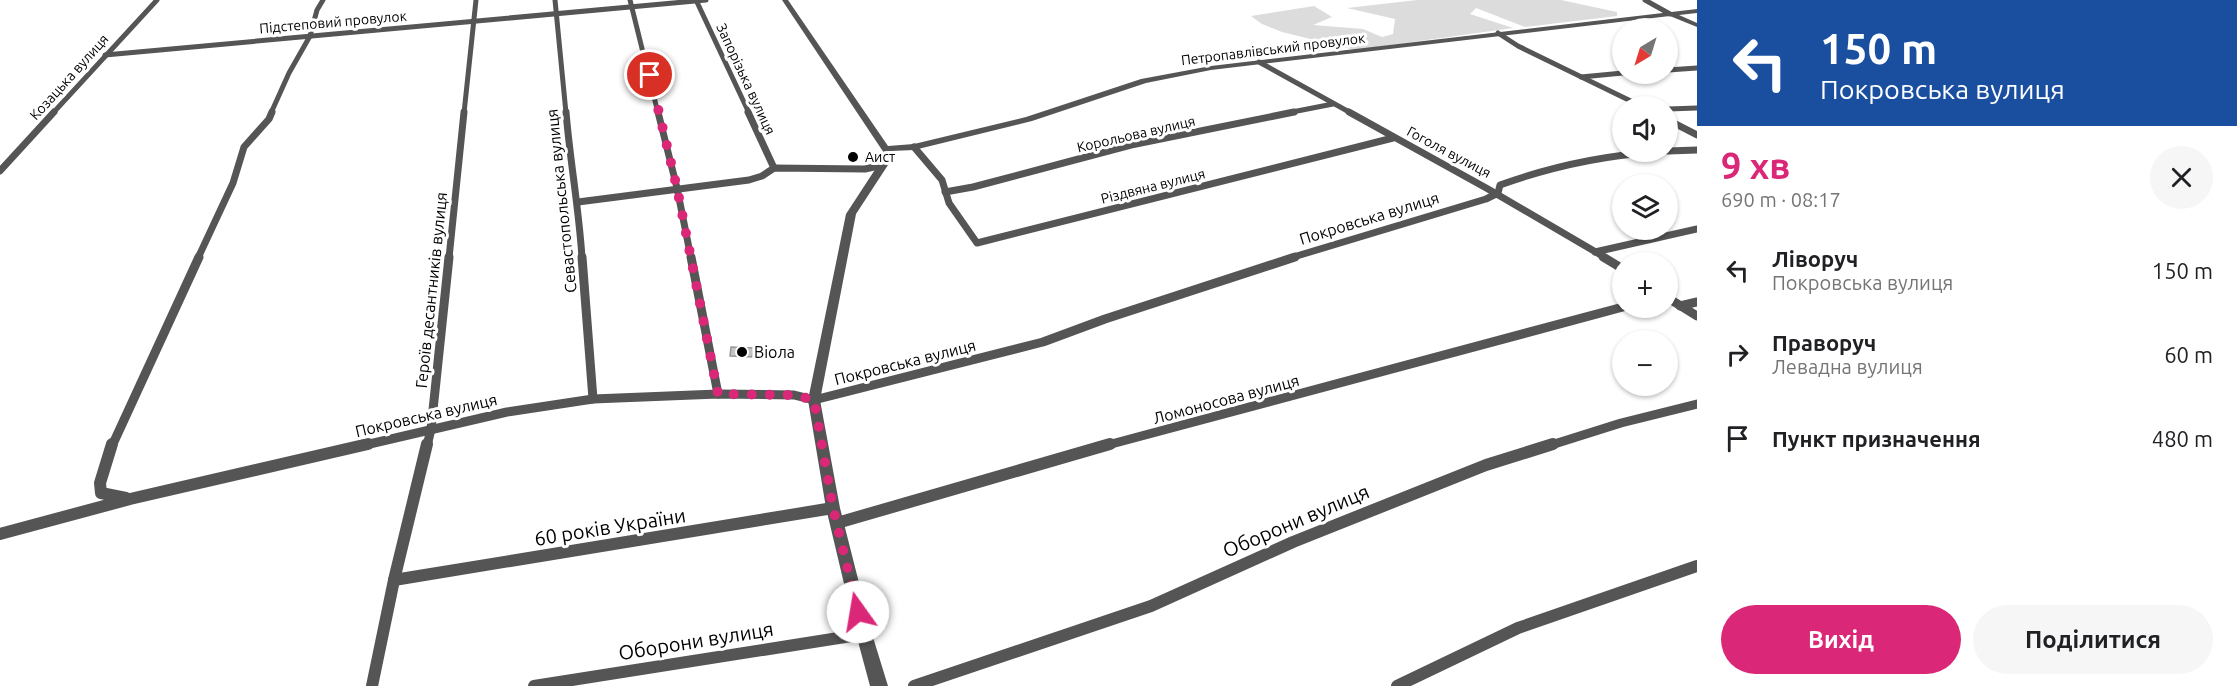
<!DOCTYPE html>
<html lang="uk">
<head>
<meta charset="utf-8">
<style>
	:root { --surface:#fff; --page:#f6f6f6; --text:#202124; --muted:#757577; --accent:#db2777 }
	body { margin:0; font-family:Ubuntu,sans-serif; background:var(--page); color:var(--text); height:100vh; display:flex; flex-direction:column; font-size:22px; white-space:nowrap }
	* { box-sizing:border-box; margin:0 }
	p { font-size:20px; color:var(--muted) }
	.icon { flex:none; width:33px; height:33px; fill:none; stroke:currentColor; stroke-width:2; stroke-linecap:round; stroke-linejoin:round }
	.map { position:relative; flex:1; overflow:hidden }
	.drawer { display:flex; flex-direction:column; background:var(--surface); width:540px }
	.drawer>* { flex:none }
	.hud { background:#1a4fa0; color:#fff; overflow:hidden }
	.needle { width:39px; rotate:218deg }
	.controls { position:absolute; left:1612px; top:18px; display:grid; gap:12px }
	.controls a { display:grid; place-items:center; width:66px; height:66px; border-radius:50%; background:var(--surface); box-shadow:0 2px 4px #0004; font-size:30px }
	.pin { position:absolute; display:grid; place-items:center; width:51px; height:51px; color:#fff; margin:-26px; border:3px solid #fff; border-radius:50%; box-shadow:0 2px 6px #0007 }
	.me { position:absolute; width:66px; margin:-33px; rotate:347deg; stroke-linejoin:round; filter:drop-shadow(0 0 4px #0008) }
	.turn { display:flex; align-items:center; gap:21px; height:126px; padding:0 24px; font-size:27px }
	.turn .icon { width:78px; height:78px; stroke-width:2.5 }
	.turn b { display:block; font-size:42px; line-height:51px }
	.round { display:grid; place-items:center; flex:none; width:63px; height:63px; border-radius:32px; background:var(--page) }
	.head { display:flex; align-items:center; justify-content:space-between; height:102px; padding:0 24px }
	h1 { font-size:36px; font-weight:700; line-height:45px; color:var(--accent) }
	.action { display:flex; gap:12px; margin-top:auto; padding:12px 24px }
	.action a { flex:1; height:69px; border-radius:36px; background:var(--accent); color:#fff; font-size:24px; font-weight:700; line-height:69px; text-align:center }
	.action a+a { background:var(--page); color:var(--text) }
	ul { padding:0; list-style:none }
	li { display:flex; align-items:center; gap:18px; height:84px; padding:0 24px }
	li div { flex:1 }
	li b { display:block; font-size:22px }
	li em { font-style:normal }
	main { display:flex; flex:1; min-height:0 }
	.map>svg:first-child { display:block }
	.green { fill:#dcdcdc }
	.building { fill:#c4c4c4; stroke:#999; stroke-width:1.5 }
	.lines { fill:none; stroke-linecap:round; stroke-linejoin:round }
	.minor-far3 { stroke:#555; stroke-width:5 }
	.minor-far2 { stroke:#555; stroke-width:7 }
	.minor-far1 { stroke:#555; stroke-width:9 }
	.minor { stroke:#555; stroke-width:12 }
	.tertiary { fill:#555; fill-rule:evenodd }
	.route { stroke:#db2777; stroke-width:10; stroke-dasharray:0 18 }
	.poi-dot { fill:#000; stroke:#fff; stroke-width:2 }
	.labels { text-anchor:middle; stroke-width:6; stroke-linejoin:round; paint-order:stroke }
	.far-street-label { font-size:14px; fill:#000; stroke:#fff }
	.far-poi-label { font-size:14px; fill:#000; stroke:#fff; text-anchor:start }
	.street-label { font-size:16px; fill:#000; stroke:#fff }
	.poi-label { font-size:16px; fill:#000; stroke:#fff; text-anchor:start }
	.near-street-label { font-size:20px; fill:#000; stroke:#fff }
</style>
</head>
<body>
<main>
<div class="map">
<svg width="1697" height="686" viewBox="0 0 1697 686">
	<rect width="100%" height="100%" fill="#fff"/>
	<path class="green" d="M1417,0h144l56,12v4l-92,11 -49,-19 -6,6 43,14 -158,22 -73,-18 -20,-8 -11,-8 63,-10 18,11 -19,8 50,4 19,8 11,-3 2,-15 -48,-11z"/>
	<path class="building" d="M731,347l23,1 -2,9 -22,-1z"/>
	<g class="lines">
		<g class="minor-far3">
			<path d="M555,0l11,113"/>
			<path d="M630,0l28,113"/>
			<path d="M696,0l53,113"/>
			<path d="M1645,0l25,14"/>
			<path d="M1498,33l20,13 123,60"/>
			<path d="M105,55l601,-55"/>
			<path d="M1259,62l92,51"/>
			<path d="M1668,70l29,-2"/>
			<path d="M1581,77l42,-4"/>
			<path d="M1668,109l29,-1"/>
			<path d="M53,113l104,-113"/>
			<path d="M271,113l18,-40 21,-37 7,-26 6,-10"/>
			<path d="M464,113l12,-113"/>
			<path d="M1287,113l46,-9"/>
		</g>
		<g class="minor-far2">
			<path d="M566,112c4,49 13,97 16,146"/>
			<path d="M658,112l19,76 14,70"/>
			<path d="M748,112l26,56"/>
			<path d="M1349,112l139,77 118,69"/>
			<path d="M1668,120l29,15"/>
			<path d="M914,147l28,33 7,23 28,40 416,-105"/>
			<path d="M1668,151l29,-1"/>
			<path d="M0,171l54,-59"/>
			<path d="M945,192l28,-5 158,-42 163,-33"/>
			<path d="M578,202l171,-22 13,-4 12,-8 91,1 18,-4"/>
			<path d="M1595,252l102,-23"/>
			<path d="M198,258l35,-75 11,-36 25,-28 3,-7"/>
			<path d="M449,258l15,-146"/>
			<path d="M1290,258l196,-59 12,-6 2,-8c50,-18 101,-29 154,-33"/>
		</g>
		<g class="minor-far1">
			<path d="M582,257l11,142"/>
			<path d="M691,257l27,137"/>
			<path d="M1603,257l20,12"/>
			<path d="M1668,298l29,18"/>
			<path d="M1680,306l17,-4"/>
			<path d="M112,446l87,-189"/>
			<path d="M361,446l146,-34 86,-13 125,-5 76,1 20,5 229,-58 62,-23 190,-62"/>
			<path d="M427,446l4,-17 18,-172"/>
			<path d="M1104,446l519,-139"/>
			<path d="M1548,446l73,-23 76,-19"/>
		</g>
		<g class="minor">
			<path d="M112,444l-12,39 1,10 25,5"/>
			<path d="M837,523l273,-79"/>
			<path d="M0,534l130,-35 238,-55"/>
			<path d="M394,580l439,-72"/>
			<path d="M372,686l22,-106 33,-136"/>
			<path d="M534,686l330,-52"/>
			<path d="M914,686l237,-80 142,-64 193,-77 67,-21"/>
			<path d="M1397,686l121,-58 179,-62"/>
		</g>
		<path class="tertiary" d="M782,0h6l100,146 26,-2 112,-27 115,-38 70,-13 486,-57v4l-18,2 18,8v4l-27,-11 -459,54 -65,13 -114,38 -118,29 -23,1 1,2 -4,12 -32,49 -36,186 20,108 32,126 16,52h-18l-14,-52 -30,-126 -18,-108 38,-186 32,-49 6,-12z"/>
	</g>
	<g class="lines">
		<path class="route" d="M650,75l27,113 41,206 76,1 20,5 19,108 25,104"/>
	</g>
	<g class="poi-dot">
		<circle cx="853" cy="157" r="6"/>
		<circle cx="742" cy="352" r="6"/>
	</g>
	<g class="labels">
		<g class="far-street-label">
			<text transform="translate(333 22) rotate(-5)" y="5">Підстеповий провулок</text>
			<text transform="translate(1273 49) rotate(-7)" y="5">Петропавлівський провулок</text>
			<text transform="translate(69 77) rotate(-48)" y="5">Козацька вулиця</text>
			<text transform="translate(746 79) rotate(65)" y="5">Запорізька вулиця</text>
			<text transform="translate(1136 134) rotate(-13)" y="5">Корольова вулиця</text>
			<text transform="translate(1449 152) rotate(28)" y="5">Гоголя вулиця</text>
			<text transform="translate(1153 186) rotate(-14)" y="5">Різдвяна вулиця</text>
		</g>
		<g class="far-poi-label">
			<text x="865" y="162">Аист</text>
		</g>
		<g class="street-label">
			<text transform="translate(561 201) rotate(-96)" y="6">Севастопольська вулиця</text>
			<text transform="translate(1369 218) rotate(-17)" y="6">Покровська вулиця</text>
			<text transform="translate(431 290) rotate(-84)" y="6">Героїв десантників вулиця</text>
			<text transform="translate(905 362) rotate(-14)" y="6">Покровська вулиця</text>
			<text transform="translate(1226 399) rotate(-15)" y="6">Ломоносова вулиця</text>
			<text transform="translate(426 415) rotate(-13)" y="6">Покровська вулиця</text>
		</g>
		<g class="poi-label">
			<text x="754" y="358">Віола</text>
		</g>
		<g class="near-street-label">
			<text transform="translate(1296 521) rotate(-23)" y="7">Оборони вулиця</text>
			<text transform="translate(610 527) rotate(-9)" y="7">60 років України</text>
			<text transform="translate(696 641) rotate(-9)" y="7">Оборони вулиця</text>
		</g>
	</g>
</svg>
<div class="controls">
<a><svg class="needle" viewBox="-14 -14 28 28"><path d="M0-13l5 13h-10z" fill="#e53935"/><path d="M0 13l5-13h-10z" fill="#757577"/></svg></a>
<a><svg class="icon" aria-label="sound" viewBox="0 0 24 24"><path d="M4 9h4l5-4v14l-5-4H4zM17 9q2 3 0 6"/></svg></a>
<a><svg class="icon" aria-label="layers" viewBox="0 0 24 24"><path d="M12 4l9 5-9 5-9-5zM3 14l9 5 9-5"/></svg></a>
<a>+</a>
<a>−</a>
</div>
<div class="pin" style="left:650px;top:75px;background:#d93025"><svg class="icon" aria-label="arrive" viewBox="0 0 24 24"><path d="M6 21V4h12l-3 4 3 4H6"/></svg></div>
<svg class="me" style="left:858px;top:612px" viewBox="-20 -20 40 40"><circle r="19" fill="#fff"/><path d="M0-13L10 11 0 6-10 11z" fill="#db2777"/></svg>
</div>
<section class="drawer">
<div class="hud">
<div class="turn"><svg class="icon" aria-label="left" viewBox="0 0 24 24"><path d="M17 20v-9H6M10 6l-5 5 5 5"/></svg><div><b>150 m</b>Покровська вулиця</div></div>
</div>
<div class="head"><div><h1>9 хв</h1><p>690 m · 08:17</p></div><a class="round"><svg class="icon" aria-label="close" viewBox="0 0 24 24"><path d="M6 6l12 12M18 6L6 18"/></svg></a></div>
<ul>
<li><svg class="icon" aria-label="left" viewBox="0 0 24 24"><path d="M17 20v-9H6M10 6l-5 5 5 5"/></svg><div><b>Ліворуч</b><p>Покровська вулиця</p></div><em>150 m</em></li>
<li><svg class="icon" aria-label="right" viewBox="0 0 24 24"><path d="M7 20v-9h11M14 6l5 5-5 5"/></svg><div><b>Праворуч</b><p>Левадна вулиця</p></div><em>60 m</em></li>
<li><svg class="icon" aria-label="arrive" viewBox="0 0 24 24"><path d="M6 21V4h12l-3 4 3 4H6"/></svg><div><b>Пункт призначення</b></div><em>480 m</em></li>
</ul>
<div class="action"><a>Вихід</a><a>Поділитися</a></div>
</section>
</main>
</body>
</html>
